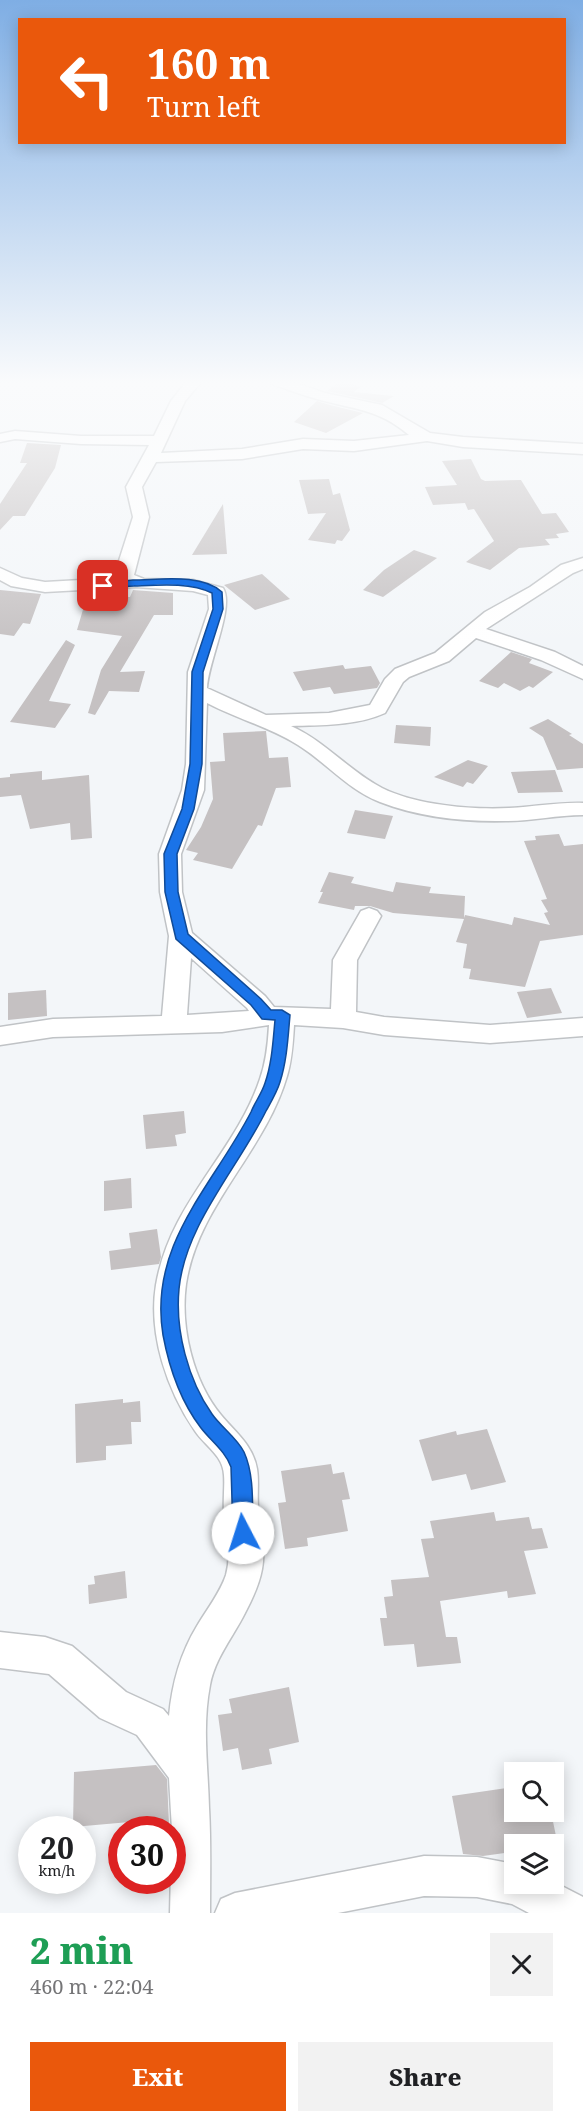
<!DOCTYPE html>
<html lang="en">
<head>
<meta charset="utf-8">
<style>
	:root { --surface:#fff; --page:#f2f2f2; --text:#202124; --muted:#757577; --accent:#ea580c }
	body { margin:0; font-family:"Noto Serif",serif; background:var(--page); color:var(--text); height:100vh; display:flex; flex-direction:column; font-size:22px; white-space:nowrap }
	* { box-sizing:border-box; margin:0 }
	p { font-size:20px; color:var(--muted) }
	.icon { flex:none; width:33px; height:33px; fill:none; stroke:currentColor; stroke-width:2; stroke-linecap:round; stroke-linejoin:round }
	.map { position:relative; height:1913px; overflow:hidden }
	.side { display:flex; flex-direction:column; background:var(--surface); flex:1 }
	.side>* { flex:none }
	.top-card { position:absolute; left:18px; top:18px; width:548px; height:126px; border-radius:0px; box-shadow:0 3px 15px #0003; background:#ea580c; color:#fff; overflow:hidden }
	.fabs { position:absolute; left:504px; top:1762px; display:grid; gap:12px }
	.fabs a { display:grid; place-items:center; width:60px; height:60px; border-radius:0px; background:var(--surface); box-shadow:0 3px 15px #0003; font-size:30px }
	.speed { position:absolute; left:18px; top:1816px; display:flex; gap:12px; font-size:30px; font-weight:700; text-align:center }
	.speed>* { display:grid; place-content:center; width:78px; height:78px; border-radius:50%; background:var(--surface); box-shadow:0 3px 15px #0003; line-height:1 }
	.speed small { font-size:15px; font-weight:400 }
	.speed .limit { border:9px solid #d22; background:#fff; color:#111 }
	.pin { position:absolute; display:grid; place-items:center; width:51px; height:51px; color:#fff; margin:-26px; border-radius:12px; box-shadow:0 3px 9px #0006 }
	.me { position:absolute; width:66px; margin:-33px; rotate:355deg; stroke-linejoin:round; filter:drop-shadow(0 0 4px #0008) }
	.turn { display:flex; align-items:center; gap:21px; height:126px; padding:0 30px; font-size:27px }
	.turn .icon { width:78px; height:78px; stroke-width:2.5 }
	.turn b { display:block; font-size:42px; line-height:51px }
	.round { display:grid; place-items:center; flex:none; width:63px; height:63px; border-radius:0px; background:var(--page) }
	.overview { display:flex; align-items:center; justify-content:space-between; height:102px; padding:0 30px }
	h1 { font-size:36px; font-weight:800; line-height:45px; color:#1e9e55 }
	.action { display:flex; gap:12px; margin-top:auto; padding:12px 30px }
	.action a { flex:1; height:69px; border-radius:0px; background:var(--accent); color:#fff; font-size:24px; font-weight:800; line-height:69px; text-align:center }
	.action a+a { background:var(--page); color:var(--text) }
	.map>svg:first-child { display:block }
	.building { fill:#c5c1c2 }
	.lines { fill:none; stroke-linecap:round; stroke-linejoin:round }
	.street-casing { stroke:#c0c3c6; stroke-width:3 }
	.street { fill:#fff; fill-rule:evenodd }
	.route { fill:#1a73e8; stroke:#114b97; stroke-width:1.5 }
</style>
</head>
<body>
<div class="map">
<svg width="583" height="1913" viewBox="0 0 583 1913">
	<rect width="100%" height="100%" fill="#f3f6f9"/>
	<g class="building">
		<path d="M338,382l23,4 -7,6 40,4 -12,7 -55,-12z"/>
		<path d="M317,401l13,4 33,8 -37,20 -32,-11z"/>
		<path d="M27,443l34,2 -6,23 -30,48h-12l-13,14v-26l27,-41h-7z"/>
		<path d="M471,459l10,20 4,2 36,-1 21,34 14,-1 13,19 -13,2 3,4 -14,1 5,6 -31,3 -29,22 -24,-8 28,-21 -20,-32 -6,1 -3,-7 -32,2 -8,-18 32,-2 -15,-24z"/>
		<path d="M329,479l4,16 7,-2 10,37 -8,11 -5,-1 -2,4 -27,-4 18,-27 -18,1 -9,-34z"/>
		<path d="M223,504l4,50 -35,1z"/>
		<path d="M414,550l23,8 -54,39 -20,-7 21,-20z"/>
		<path d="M262,574l28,25 -35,11 -31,-25z"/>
		<path d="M0,590l41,4 -11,30 -7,-1 -9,13 -14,-2z"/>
		<path d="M133,590l40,3v22h-19l-34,57 25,-1 -6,21 -30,-1 -14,24 -7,-2 13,-43 21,-34 -45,-6 10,-34 43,1z"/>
		<path d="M66,640l9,5 -26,56 22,3 -16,24 -45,-6z"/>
		<path d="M511,652l21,7 -3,4 24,9 -20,16 -4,-2 -9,5 -16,-8 -6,5 -19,-7z"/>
		<path d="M343,665l2,4 26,-3 9,17 -3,5 -43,6 -4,-7 -27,4 -10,-19z"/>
		<path d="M548,719l24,15 -3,1 14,9v24l-26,2 -14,-33 -14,-9z"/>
		<path d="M396,725l35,2 -1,19 -36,-3z"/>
		<path d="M266,731l3,27 19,-1 3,30 -15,1 -14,38 -4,-1 -26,44 -39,-9 5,-7 -12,-3 15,-23 12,-28 -3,-37 15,-1 -2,-28z"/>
		<path d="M468,760l20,6 -15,18 -6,-2 -4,5 -29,-10z"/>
		<path d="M555,770l8,22 -45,1 -7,-21z"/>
		<path d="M42,771v9l47,-5 3,63 -21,2 -1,-17 -40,6 -9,-34 -21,2v-19l10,-1v-3z"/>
		<path d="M355,810l38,6 -8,23 -38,-6z"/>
		<path d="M559,834l5,12 19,-2v91l-43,6 -15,46 -56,-8 2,-10 -8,-1 4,-24 -11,-2 8,-23 -71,-6 -23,-7h-15l-1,4 -36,-7 5,-11h-3l9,-20 25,5 -3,6 42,9 3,-10 35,5 -2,6 36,3 -1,22 1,-3 47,10 2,-8 36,8 -6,-12 4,-1 -7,-12 6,-1 -23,-58 12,-1 -1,-4z"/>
		<path d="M551,988l11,25 -35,5 -10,-26z"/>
		<path d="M46,990l1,26 -39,4v-27z"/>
		<path d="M184,1111l2,22 -11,2 2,11 -31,3 -3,-34z"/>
		<path d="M131,1178l1,30 -28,3v-30z"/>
		<path d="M157,1229l4,28 -2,7 -48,6 -2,-19 22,-3 -2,-15z"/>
		<path d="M123,1399v4l17,-2 1,21h-10l1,22 -26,2v14l-30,3 -1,-59z"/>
		<path d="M487,1429l19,53 -35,8 -5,-16 -34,7 -13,-41 37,-9 1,4z"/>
		<path d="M331,1464l2,10 11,-2 6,27 -8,1 6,31 -41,7 1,8 -23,3 -7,-46 8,-1 -5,-31z"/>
		<path d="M494,1512l2,9 33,-4 3,12 10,-1 6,20 -24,3 12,43 -28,4 -1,-7 -67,10 6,36h11l4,26 -44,4 -3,-23 -30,2 -4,-28h7l-3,-21 9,-1 -2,-16 38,-3 -8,-38 13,-1 -4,-17z"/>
		<path d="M125,1571l2,27 -38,6 -1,-19 7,-1 -1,-8z"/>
		<path d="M289,1687l10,55 -30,7 3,15 -30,6 -4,-22 -15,3 -5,-36 14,-2 -3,-14z"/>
		<path d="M156,1765l11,14 2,45 -17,1v-5l-79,7 1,-55z"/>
		<path d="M514,1787v25h37l5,24 -13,2 2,7h-35l1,7 -28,4 -20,-2 -11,-58z"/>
	</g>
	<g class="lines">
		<g class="street-casing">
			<g id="street">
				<path d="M187,381h15l-17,20 -24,52 81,-4 61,-10 51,2 55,-6c-32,-27 -54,-25 -92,-36 -15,-4 -30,-10 -45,-15l-2,-3h20l35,12 57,12 48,28 33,4 120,7v10l-120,-7 -36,-6 -73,10 -51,-2 -61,10 -86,3 -14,25 7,30 -15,58 10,4 49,1 30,8c12,18 -15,74 -16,100l59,27 63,-2 41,-8 15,-26 10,-10 40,-16 50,-41 45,-25 31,-22 22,-7v11l-10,4 -87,56 69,23 28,14v13l-42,-19 -65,-22 -27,23 -40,16 -6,5 -18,31c-29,13 -63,12 -94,13 34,15 58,45 91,62 34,17 90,22 127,20 25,-1 49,-6 74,-5v12c-26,0 -51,6 -77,6 -41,1 -88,-4 -126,-19 -32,-12 -53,-39 -82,-57 -28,-18 -61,-26 -91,-42l-3,87 -23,64 1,38 10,41 73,63 9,11 57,2 2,-49 28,-49 8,-3 8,3 4,5 -24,44 -1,52 28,5 106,8 93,-7v18l-93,7 -106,-8 -41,-7 -49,-3c-1,17 -2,35 -7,51 -22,76 -89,129 -101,208 -6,43 7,97 35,131 14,17 32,30 36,54 2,13 0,25 1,38 0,14 4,28 5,43 2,22 -8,44 -18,63 -12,24 -30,45 -35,72 -8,41 -2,82 -1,123 2,35 1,70 1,105h-40l2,-83 -3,-52 -32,-43 -37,-17 -51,-44 -49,-6v-36l45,5 27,9 54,46 37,17 6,7c3,-32 11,-62 28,-90 10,-17 23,-33 29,-51 6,-22 0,-42 -2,-64 -1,-12 1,-24 0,-36 -1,-20 -19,-29 -29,-44 -28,-41 -47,-97 -39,-146 14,-83 79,-131 104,-206 6,-17 8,-35 9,-54l-47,7 -169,5 -53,8v-18l53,-8 109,-3 7,-80 -9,-44 -1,-38 23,-64 4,-26 2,-92 21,-63 -1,-14 -15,-4 -57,-4 -91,5 -34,-6 -11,-6v-12l22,10 23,4 72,-4 -1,-8 17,-53 -7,-30 23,-42 -68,-1 -66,-5 -15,3v-8l15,-3 66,5h73l17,-35zM191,958l56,50 2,3 -62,4z"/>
				<path d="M424,1856l53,1 37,7v20l40,-2 29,15v16h-54l-17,-9 -35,-7 -53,-1 -86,17h-123l6,-14 14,-6z"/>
			</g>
		</g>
		<use href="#street" class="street"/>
	</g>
	<linearGradient id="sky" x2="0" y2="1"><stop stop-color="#7faee4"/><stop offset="0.59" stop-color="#fafbfc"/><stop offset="1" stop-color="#fafbfc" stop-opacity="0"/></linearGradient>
	<rect width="583" height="649" fill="url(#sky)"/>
	<path class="route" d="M133,580c26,0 68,-7 89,12l1,17 -20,63 -1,92 -8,45 -17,45 1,38 10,42 73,65 10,11h11l8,5c-2,22 -3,45 -10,67 -3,10 -9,20 -14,29 -28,57 -81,114 -87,178 -4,41 9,91 33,125 9,13 25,24 32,38 11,24 8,56 9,81l-3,7 -7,3 -7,-3 -3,-7 -2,-66c-5,-15 -20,-26 -30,-39 -20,-26 -32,-61 -38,-93 -15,-91 50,-149 88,-223 4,-10 11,-19 14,-29 7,-20 8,-42 10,-63l-13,-1 -11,-14 -75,-66 -11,-47 -1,-38 18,-45 8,-45 2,-92 21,-63 -1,-16c-22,-11 -54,-8 -78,-7 -11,0 -28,6 -36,0l5,-3z"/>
</svg>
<div class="fabs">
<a><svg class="icon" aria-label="search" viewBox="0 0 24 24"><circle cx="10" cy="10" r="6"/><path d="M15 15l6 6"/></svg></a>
<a><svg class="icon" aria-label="layers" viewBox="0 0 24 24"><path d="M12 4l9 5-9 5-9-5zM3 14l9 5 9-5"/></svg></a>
</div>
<div class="speed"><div>20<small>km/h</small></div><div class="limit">30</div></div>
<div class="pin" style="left:103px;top:586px;background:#d93025"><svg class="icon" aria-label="arrive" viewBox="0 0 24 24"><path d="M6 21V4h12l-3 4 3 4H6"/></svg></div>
<svg class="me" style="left:243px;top:1533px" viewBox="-20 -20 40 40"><circle r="19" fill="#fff"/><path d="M0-13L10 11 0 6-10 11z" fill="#1a73e8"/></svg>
<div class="top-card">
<div class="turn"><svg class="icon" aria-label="left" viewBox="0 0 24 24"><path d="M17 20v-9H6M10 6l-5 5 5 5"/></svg><div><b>160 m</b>Turn left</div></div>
</div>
</div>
<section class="side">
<div class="overview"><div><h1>2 min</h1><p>460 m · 22:04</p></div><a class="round"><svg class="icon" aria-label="close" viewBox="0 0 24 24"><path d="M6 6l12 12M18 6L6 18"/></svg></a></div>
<div class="action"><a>Exit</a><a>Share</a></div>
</section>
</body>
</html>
